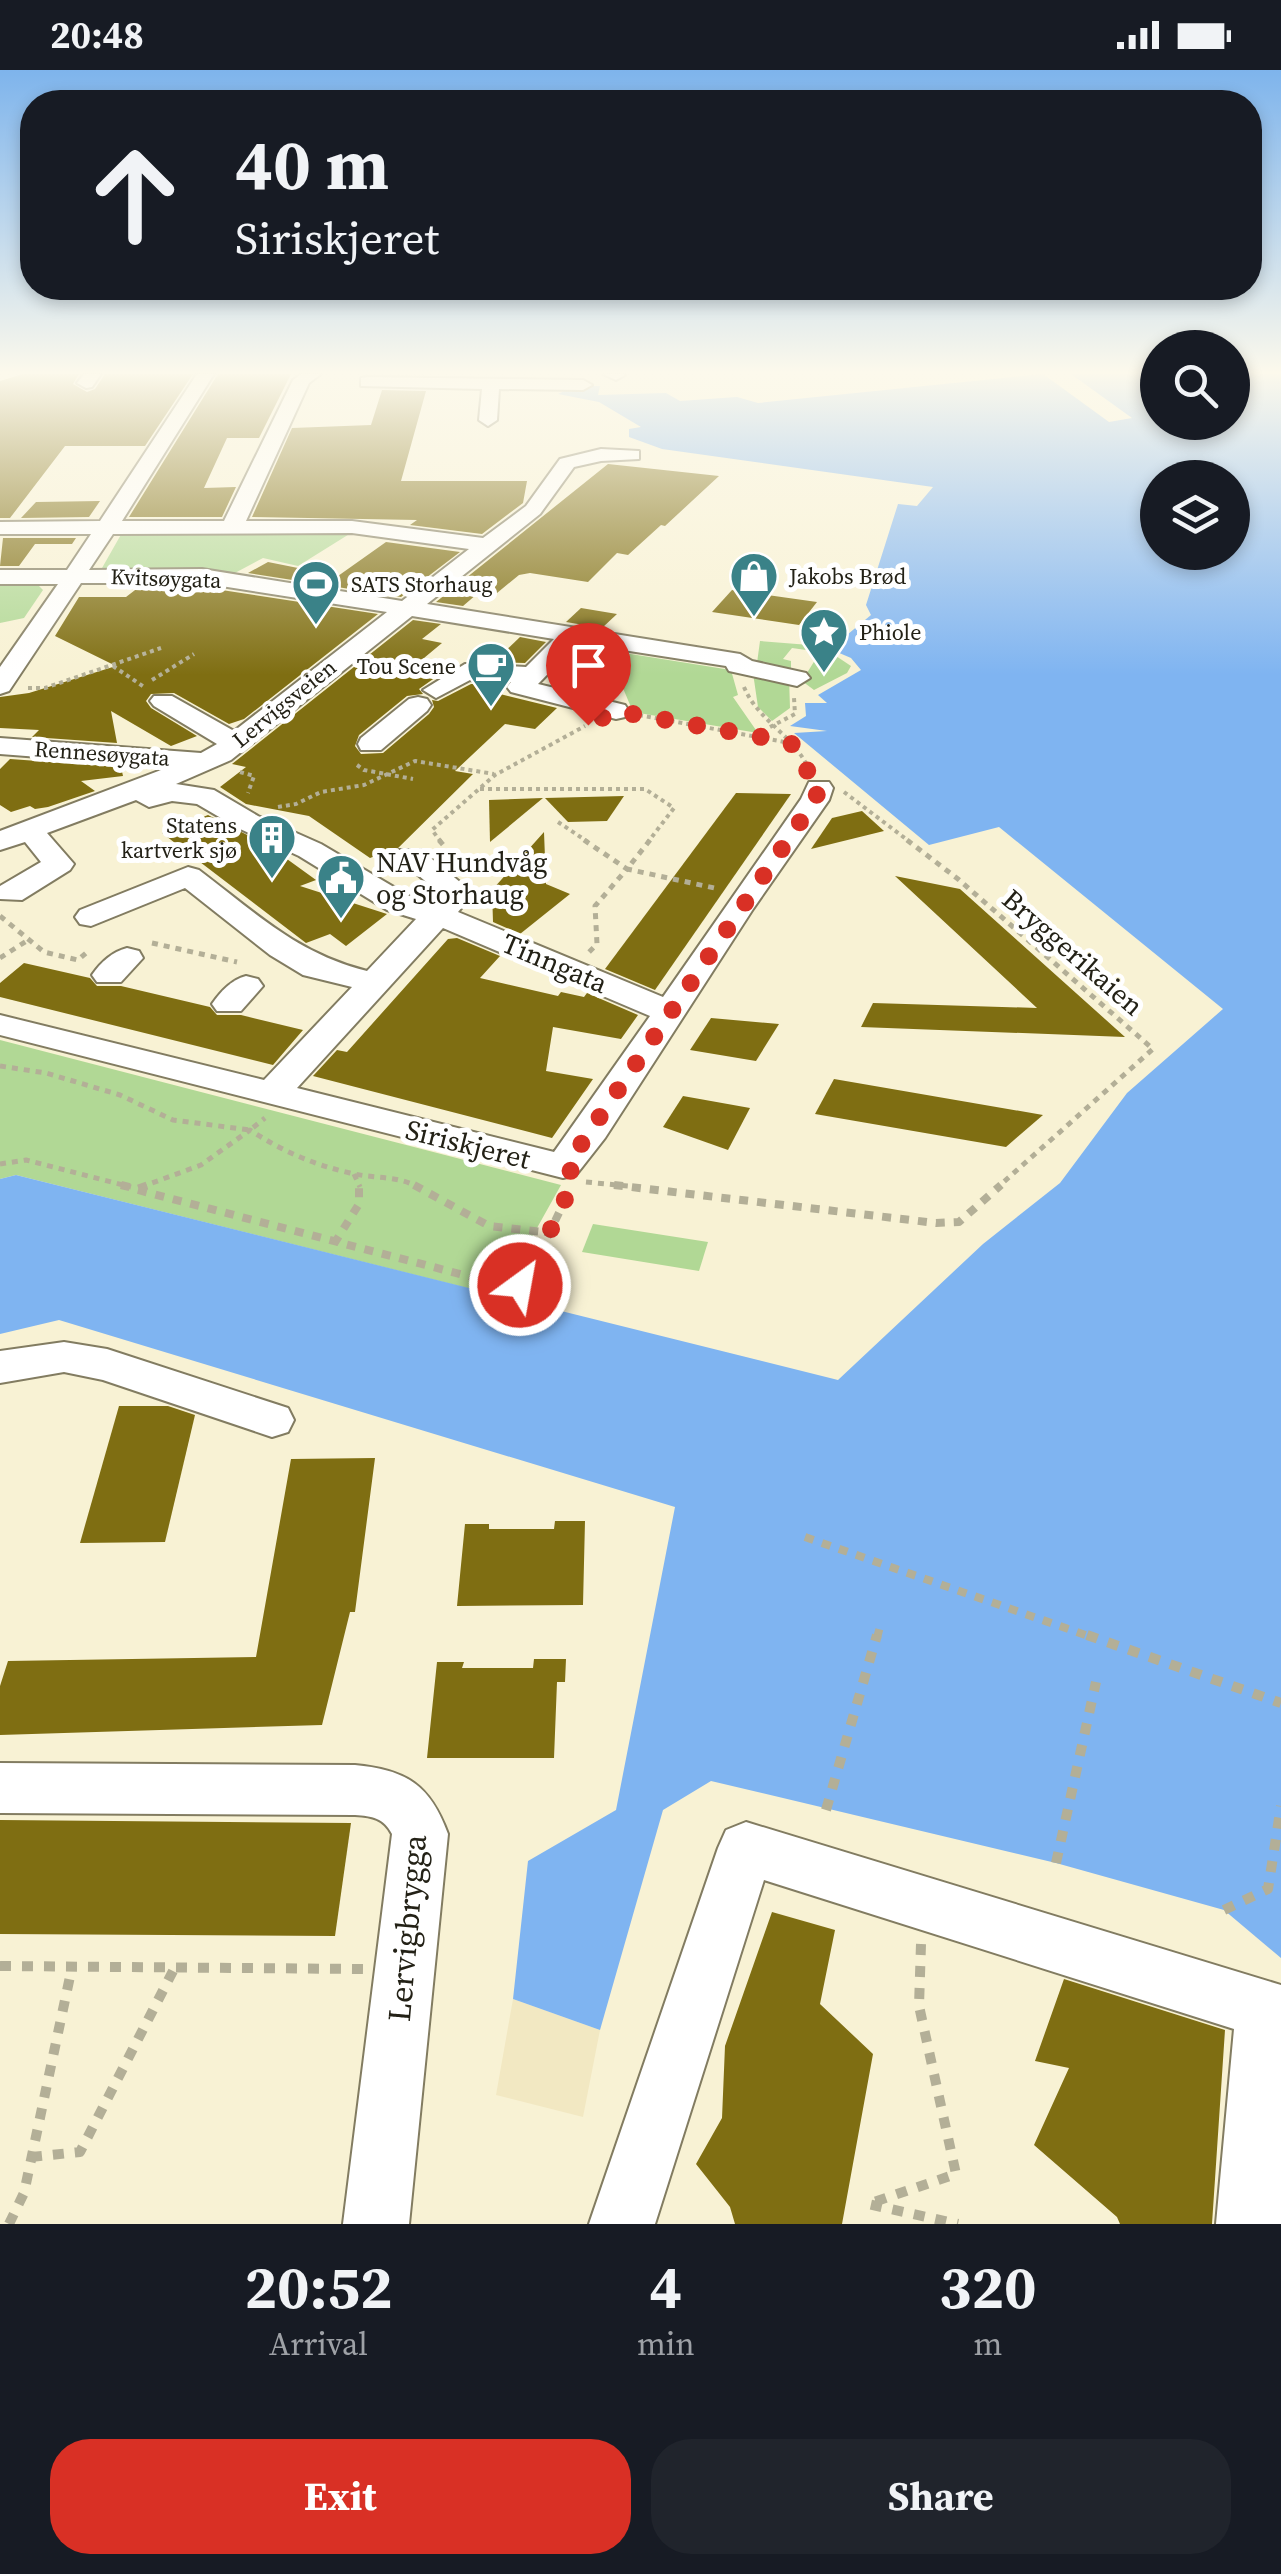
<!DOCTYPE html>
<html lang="en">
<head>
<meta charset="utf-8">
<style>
	:root { --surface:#171b24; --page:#20242c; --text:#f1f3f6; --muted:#9ea1a6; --accent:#d93025 }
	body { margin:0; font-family:"Source Serif 4",serif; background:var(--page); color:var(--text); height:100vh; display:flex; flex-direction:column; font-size:38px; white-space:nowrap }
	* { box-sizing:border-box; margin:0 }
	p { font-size:32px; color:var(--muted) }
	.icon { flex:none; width:55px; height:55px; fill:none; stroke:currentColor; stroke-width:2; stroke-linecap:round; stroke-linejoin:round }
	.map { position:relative; height:2154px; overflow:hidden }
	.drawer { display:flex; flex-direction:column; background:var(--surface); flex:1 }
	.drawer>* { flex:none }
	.guide { position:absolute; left:20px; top:20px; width:1242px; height:210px; border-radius:40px; box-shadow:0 5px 15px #0003; background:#171b24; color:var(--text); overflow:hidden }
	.controls { position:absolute; left:1140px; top:260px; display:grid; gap:20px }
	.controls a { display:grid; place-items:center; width:110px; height:110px; border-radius:50%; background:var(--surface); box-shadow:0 5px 15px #0003; font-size:50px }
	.pin { position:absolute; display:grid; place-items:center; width:85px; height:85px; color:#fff; margin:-102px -42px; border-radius:50% 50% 50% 0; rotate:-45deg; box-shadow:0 0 10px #0007 }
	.pin .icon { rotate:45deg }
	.me { position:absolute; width:110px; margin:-55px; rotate:32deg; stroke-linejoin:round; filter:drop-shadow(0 0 8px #0008) }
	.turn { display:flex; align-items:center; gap:35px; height:210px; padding:0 50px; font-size:45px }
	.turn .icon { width:130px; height:130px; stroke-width:2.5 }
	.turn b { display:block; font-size:70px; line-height:85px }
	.eta { display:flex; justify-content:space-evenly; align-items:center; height:170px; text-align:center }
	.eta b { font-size:60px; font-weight:700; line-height:70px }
	.cta { display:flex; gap:20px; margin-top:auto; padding:20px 50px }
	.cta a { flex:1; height:115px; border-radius:40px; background:var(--accent); color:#fff; font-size:40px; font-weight:700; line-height:115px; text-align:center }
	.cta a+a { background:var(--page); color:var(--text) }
	.status { display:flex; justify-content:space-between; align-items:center; height:70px; padding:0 50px; background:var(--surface); direction:ltr }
	.status svg { height:28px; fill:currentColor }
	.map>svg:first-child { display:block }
	.green { fill:#b1d895 }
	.sand { fill:#f2e8c2 }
	.water { fill:#7fb4f1; fill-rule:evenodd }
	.building { fill:#7f6e12 }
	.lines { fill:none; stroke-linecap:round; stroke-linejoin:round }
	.minor-casing { stroke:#827c61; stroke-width:4 }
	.path-far3 { stroke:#b3af97; stroke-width:4; stroke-dasharray:4 4; stroke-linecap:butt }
	.path-far2 { stroke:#b3af97; stroke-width:5; stroke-dasharray:6 6; stroke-linecap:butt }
	.path-far1 { stroke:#b3af97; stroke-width:8; stroke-dasharray:9 9; stroke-linecap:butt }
	.path { stroke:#b3af97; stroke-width:10; stroke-dasharray:11 11; stroke-linecap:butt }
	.minor { fill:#fff; fill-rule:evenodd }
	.route { stroke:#d93025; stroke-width:18; stroke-dasharray:0 32.4 }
	.labels { text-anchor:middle; stroke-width:10; stroke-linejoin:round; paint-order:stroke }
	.far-poi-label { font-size:22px; fill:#232116; stroke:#fff; text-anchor:start }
	.far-street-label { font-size:22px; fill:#232116; stroke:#fff }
	.poi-label { font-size:28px; fill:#232116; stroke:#fff; text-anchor:start }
	.street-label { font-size:28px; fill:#232116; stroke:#fff }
	.near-street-label { font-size:32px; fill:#232116; stroke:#fff }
</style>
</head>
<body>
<div class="status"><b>20:48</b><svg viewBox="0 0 49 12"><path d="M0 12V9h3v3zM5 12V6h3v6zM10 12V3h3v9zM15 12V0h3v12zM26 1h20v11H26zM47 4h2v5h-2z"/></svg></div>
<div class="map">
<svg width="1281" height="2154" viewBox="0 0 1281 2154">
	<rect width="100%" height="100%" fill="#f8f2d4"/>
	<g class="green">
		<path d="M123,461l228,2 -53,33 -35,-8 -30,16 -131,-6z"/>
		<path d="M0,514h37l6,6 -19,28 -24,5z"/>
		<path d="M833,570l-6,10 24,16 -4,7 -33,17 -12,-9 18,-29 -28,-4 -9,11 8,2v8l-34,-6 3,-22 62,5z"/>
		<path d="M593,578l138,22 7,25 -5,2 25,36 -125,-21 -13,-31 -16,-2 -23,21 -32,-13z"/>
		<path d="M753,603l36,4 1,31 -18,13 -14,-14z"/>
		<path d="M0,970l561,145 -62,111 -483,-121 -16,4z"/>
		<path d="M593,1154l115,18 -9,29 -117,-19z"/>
	</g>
	<path class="sand" d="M513,1929l87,31 -17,87 -87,-22z"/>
	<path class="water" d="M1043,304l66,48 23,-4 -61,-44h86l1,48h74l1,-48h48v1584l-57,-48 -168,-47 -345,-82 -48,29 -63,220 -87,-31 15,-138 88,-51 59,-303 -616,-187 -59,14v-155l16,-4 822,205 145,-136 77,-61 67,-90 96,-84 -224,-182 -70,18 -135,-112 33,-2 -37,-5 16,-10 -1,-13h22l-9,-8 43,-25 -10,-12 -21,-9 41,-34 -5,-10 32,-101 19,2 16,-19 -271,-38 -33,-12v-8l12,-2 -42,-25 -41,-8 17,-8h25l-2,9 68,-2 14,8 57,-4 21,6zM1158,408h74v74h-74z"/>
	<g class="building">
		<path d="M23,304h56l-6,10 14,8 8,-3 10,-15h88l-48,72h-80l-55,72h-10v-137z"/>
		<path d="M218,304h73l-32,64h-32l-23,50 32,-1 -14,30h-93z"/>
		<path d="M382,320l44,1 -25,90h126l-4,22 -41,31 -72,-9 7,-5 -165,-3 40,-89 79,-3z"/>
		<path d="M608,394l111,12 -54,50 -4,-1 -33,30 -11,-2 -29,29 -58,-9 -11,2 -22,18 -20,1 -14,12 -27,-4z"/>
		<path d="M100,431l-11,16 -68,1 15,-16z"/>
		<path d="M3,468h73l-4,6h-37l-16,22h-19z"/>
		<path d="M386,472l74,10 -59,45 -153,-24 20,-11 70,14z"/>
		<path d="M139,517h63l176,27 -134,105 -15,5 -55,-31 -23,1 -5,7 5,7 46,28 -26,10 -60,-35 6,32 -85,-6 7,-7 -39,-2v-31l29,-4 87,-27 -61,-30 24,-39h47z"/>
		<path d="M732,520l85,12 -18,23 -87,-13z"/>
		<path d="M581,538l36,6 -15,14 -36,-6z"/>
		<path d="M413,550l28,4 -19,15 20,4 -36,30 30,4 -17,12 4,5 -16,2 -48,39 -4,11 6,8 22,-1 46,-39 5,-7 -2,-7 6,1 33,-17 33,1 -8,8 61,15 -22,21 -30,-5 -50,47 18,3 -81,80 -4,-3 -18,7 -61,-42 -63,-12 -26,-17 26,-20 -14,-3z"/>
		<path d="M520,567l26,5 -21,21 -31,-1z"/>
		<path d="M10,689l111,8 2,9 -42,5 14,10 -47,16 -13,2 -5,-3 -19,6 -11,-7v-36z"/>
		<path d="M736,723l55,1 -136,196 -50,-21z"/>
		<path d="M624,726l-17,25 -39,1 -23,-24z"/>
		<path d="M543,728l-53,44 -1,-42z"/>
		<path d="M862,741l22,20 -73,18 21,-31z"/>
		<path d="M208,745l61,31 47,34 -16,6 87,28 -41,32 -16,-12 -24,9 -144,-110z"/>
		<path d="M544,762l2,52 24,10 -50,40 -27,-12 -1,-32z"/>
		<path d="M895,806l65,13 165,148 -264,-10 12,-24 164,5z"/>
		<path d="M457,868l43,18 -20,22 78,18 3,-4 23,5 3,-4 51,22 -17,24 -68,-12 -7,44 47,8 -41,59 -239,-62 24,-26 10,2 101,-113z"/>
		<path d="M24,893l66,15 7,8h24l89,21 7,8h24l62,15 -30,35 -273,-68v-14z"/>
		<path d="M711,948l68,6 -23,37 -66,-11z"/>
		<path d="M834,1009l209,36 -37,32 -191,-33z"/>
		<path d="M683,1026l67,12 -22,42 -65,-23z"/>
		<path d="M119,1336h49l27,9 -30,127 -85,1z"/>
		<path d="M375,1388l-20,154h-5l-28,113 -322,10v-49l8,-25 248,-4 35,-198z"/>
		<path d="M555,1451h30l-2,84 -126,1 8,-82h24v5h65z"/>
		<path d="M534,1589h32l-1,23h-8l-3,76h-127l10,-96h27l-2,6h71z"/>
		<path d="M0,1750l351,3 -16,113 -335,-2z"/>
		<path d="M772,1842l63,18 -15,74 53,50 -31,170h-107l-5,-17 -34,-43 26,-46 3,-72z"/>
		<path d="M1064,1909l161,51 -13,194h-92l-3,-7 -83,-72 35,-77 -34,-7z"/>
	</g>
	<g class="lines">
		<g class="minor-casing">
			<g id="minor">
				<path d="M84,304h17l-9,13 -6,1 -9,-5z"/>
				<path d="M197,304h17l-92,147h102l69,-141 8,-6h20l-12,9 -63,138h106l131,17 43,-32 34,-47 41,-10 38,2v8l-38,2 -27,6 -34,47 -113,90 313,50 12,7 54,12 4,5 -13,8 -68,-15 -3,-5 -148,-23 -40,41 87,21 4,6 -4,6 -9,2 -105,-27 -4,-5 4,-5 -41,-2 -34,18 -13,-8 42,-26 61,3 28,-28 -142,-23 -181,144 -55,24 38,6 44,26 63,28 88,52 22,8 5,-6v-8l-41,-34 4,-6h22l45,37 2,13 -10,12 205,85 138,-198 8,-17h20l4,6 -4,12 -76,109 -148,229 -29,37 -13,3 -563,-143v-20l264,65 88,-93 -49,-12 -33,-20 -85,-67 -94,38 -11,-2 -5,-7 5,-7 108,-43 11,3c57,43 97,83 168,101l49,-52 -29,-9 -88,-54 -61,-28 -41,-24 -25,-3 -23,6 -13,-7 -89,33 27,31 -4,6 -48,30 -22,-1v-13l41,-24 -16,-20 -25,8v-19l169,-64 -169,-13v-16l201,15 16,-9 -63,-38 -4,-5 4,-5h18l62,35 153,-119 -185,-29h-121l-72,108 -9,3v-27l58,-83h-58v-14h67l24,-36h-91v-12l100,-1zM352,463l117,16 -67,52 -200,-32 -113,1 24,-36zM443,858l207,88 -96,136 -257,-64z"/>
				<path d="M603,304h21l1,1 -9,5z"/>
				<path d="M367,307l216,3 9,5 -9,5 -84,-1 -2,31 -9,6 -9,-6 3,-31 -121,-3v-8z"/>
				<path d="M418,627l9,2 4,6 -4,6 -46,39h-20l-3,-6 3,-6 48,-39z"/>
				<path d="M127,878l12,3 4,7 -22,24h-24l-5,-7c9,-13 20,-23 35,-27z"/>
				<path d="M246,906l12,3 5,7 -22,25h-24l-5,-7c9,-13 19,-24 34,-28z"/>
				<path d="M64,1272l43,7 181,59 6,12 -6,12 -16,5 -169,-57 -39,-8 -64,11v-32z"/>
				<path d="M0,1693l355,2c52,5 75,20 93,69l-39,390h-66l49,-390c-8,-16 -20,-18 -37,-19l-355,-2z"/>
				<path d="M746,1752l535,163v239h-65l18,-195 -470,-149 -109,344h-66l129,-376 8,-18z"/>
			</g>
		</g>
		<g class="path-far3">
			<path d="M113,596l31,21"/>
			<path d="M152,610l42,-26"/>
			<path d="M744,617c14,34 50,48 64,81"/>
			<path d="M28,618h17l116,-40"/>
			<path d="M639,645l151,28"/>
			<path d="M770,657l25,-13 -1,-16"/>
			<path d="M357,695l7,5 49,9"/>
			<path d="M240,702l14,4 -6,17"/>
			<path d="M480,719h165l29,19 -26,34"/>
			<path d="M844,722l66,50"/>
			<path d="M278,737l18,-3 25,-12 43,-7 51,-24 79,13"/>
			<path d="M558,752l30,20"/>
			<path d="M441,772l-9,-12 63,-55 90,-49"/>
		</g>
		<g class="path-far2">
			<path d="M439,770l6,7"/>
			<path d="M584,770l43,29 -32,37 2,38 -10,10"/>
			<path d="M650,770l-23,29 92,20"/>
			<path d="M907,770l51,39 195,170 -155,138"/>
			<path d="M0,846l44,36 34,8 8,-7"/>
			<path d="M152,873l85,19"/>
			<path d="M0,888l28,-18"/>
			<path d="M0,996l46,7 74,22 53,25 77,10 15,-12"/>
			<path d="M0,1094l26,-4 105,27"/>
			<path d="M354,1104l6,13"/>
			<path d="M586,1112l51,5"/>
			<path d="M141,1117l60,-22 49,-35c32,21 62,34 100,43 24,6 46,2 68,14"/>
		</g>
		<g class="path-far1">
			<path d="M121,1115l16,4 11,-4"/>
			<path d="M414,1115l75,41 62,7"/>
			<path d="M614,1115l322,38 23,-1 42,-37"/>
			<path d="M138,1120l368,96 14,-1 8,-8 42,-87"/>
			<path d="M334,1174l25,-40v-19"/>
			<path d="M805,1467l289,101"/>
			<path d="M877,1568l4,-15"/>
		</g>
		<g class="path">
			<path d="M1087,1565l194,68"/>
			<path d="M826,1740l51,-175"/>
			<path d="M1056,1793l40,-181"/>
			<path d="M1224,1840l44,-21 13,-83"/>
			<path d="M921,1874l-2,62 37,168 -88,30 90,20"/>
			<path d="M0,1896l364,3"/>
			<path d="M31,2087l49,-5 93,-181"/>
			<path d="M9,2154l15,-31 48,-226"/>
		</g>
		<use href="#minor" class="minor"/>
	</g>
	<linearGradient id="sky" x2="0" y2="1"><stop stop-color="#7eb4ec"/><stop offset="0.5" stop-color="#fcf9ec"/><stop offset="1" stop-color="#fcf9ec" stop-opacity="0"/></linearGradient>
	<rect width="1281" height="605" fill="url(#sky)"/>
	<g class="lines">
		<path class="route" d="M520,1215l8,-7 47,-100 -8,-13 248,-365 4,-12 -13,-7 2,-17 -18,-22 -174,-31 -28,14"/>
	</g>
	<defs>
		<g id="shop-pin" transform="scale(2.5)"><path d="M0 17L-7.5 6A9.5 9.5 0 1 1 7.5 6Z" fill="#3a8288" stroke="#fff"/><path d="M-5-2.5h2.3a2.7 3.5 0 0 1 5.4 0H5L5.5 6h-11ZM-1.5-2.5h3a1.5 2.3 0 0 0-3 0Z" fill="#fff"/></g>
		<g id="stadium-pin" transform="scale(2.5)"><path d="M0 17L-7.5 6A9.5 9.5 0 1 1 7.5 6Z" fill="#3a8288" stroke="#fff"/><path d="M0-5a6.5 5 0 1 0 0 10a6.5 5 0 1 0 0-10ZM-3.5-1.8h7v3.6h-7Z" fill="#fff"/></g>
		<g id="sight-pin" transform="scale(2.5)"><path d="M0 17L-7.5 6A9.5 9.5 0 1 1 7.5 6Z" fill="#3a8288" stroke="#fff"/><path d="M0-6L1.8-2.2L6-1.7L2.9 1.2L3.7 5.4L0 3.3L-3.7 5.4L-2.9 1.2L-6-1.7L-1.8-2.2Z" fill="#fff"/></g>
		<g id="cafe-pin" transform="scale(2.5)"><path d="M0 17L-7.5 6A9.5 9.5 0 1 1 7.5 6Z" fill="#3a8288" stroke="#fff"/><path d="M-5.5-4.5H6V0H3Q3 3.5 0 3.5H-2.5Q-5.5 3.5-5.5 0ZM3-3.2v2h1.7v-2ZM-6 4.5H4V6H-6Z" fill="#fff"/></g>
		<g id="building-pin" transform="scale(2.5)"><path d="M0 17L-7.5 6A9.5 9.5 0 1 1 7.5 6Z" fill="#3a8288" stroke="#fff"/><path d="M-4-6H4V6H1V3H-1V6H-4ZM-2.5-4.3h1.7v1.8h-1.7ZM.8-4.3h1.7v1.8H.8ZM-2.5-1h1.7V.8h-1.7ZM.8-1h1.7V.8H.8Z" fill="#fff"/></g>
		<g id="civic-pin" transform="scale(2.5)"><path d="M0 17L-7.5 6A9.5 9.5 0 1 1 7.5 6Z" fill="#3a8288" stroke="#fff"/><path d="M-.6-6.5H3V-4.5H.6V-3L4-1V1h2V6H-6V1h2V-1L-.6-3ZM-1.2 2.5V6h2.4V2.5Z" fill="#fff"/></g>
	</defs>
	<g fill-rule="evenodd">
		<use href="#shop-pin" x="754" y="506"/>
		<use href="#stadium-pin" x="316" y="514"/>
		<use href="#sight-pin" x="824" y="562"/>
		<use href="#cafe-pin" x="491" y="596"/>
		<use href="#building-pin" x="272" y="768"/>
		<use href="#civic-pin" x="341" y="808"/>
	</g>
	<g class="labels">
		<g class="far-poi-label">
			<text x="789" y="514">Jakobs Brød</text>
			<text x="351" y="522">SATS Storhaug</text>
			<text x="859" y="570">Phiole</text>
			<text x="456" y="604" text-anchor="end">Tou Scene</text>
			<text x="237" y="763" text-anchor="end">Statens<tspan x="237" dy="25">kartverk sjø</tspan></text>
		</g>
		<g class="far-street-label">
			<text transform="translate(166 508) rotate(2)" y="8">Kvitsøygata</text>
			<text transform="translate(284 633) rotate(-39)" y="8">Lervigsveien</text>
			<text transform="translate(102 683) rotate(4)" y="8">Rennesøygata</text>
		</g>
		<g class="poi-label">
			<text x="376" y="802">NAV Hundvåg<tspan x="376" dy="32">og Storhaug</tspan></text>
		</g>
		<g class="street-label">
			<text transform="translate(1073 882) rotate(41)" y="10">Bryggerikaien</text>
			<text transform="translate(555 893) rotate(23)" y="10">Tinngata</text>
			<text transform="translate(468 1074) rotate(14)" y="10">Siriskjeret</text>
		</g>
		<g class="near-street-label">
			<text transform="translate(407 1858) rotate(-85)" y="11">Lervigbrygga</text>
		</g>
	</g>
</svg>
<div class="controls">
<a><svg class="icon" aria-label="search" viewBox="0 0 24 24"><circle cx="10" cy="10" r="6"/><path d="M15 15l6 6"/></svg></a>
<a><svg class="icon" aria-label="layers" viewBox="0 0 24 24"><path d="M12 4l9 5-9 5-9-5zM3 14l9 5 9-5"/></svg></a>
</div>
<div class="pin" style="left:588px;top:655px;background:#d93025"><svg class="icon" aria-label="arrive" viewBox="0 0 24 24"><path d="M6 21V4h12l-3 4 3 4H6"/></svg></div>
<svg class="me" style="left:520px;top:1215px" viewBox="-20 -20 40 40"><circle r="17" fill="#d93025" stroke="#fff" stroke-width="3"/><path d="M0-11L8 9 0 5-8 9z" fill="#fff"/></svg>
<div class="guide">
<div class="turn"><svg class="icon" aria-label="ahead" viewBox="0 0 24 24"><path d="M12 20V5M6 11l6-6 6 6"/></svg><div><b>40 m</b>Siriskjeret</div></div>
</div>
</div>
<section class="drawer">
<div class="eta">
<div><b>20:52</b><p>Arrival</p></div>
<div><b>4</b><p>min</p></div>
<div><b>320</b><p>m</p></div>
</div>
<div class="cta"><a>Exit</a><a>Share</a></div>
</section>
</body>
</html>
